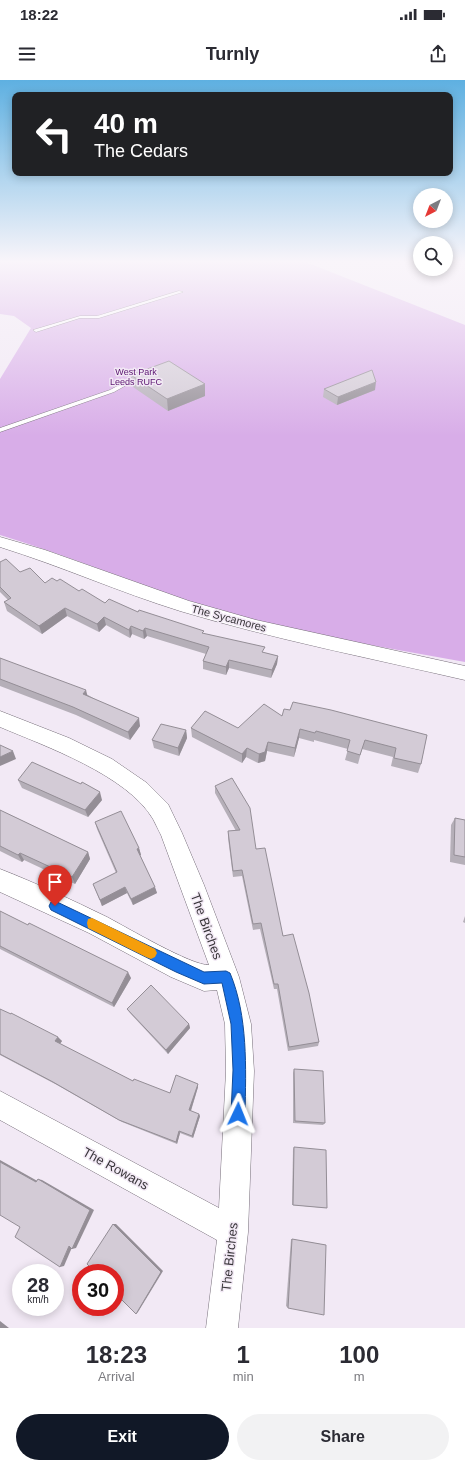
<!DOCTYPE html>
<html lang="en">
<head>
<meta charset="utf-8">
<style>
	:root { --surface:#fff; --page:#f2f2f3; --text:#2b2b33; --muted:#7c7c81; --accent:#111827 }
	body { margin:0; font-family:Helvetica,sans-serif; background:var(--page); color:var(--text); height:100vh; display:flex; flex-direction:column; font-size:15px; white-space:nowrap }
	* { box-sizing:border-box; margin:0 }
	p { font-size:13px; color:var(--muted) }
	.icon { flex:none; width:22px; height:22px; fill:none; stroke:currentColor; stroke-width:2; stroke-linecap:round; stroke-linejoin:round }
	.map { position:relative; height:1248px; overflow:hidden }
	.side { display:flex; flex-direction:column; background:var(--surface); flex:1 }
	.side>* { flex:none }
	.hud { position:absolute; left:12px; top:12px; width:441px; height:84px; border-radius:8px; box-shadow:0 2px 10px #0003; background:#202124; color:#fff; overflow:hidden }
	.needle { width:26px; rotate:222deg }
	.tools { position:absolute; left:413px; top:108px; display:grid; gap:8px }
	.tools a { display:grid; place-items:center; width:40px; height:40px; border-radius:50%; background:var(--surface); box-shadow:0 2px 10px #0003; font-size:20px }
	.speed { position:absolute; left:12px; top:1184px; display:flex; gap:8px; font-size:20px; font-weight:700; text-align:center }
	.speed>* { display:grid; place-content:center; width:52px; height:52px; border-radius:50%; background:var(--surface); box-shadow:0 2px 10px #0003; line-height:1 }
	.speed small { font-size:10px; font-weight:400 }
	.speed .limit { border:6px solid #d22; background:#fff; color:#111 }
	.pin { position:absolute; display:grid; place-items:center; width:34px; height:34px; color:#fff; margin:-41px -17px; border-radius:50% 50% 50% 0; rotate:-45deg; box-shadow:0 0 4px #0007 }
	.pin .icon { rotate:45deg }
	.me { position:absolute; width:44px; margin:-22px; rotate:2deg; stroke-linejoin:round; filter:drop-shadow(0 0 3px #0008) }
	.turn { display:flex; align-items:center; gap:14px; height:84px; padding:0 16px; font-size:18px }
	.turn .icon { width:52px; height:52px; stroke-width:2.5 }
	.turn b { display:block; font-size:28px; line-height:34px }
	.eta { display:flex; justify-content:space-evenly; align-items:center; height:68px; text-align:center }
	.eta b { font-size:24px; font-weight:700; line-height:28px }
	.button { display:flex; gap:8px; margin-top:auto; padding:8px 16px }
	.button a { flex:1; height:46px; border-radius:24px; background:var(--accent); color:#fff; font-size:16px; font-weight:700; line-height:46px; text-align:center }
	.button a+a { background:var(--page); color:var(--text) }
	.status { display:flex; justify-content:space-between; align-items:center; height:28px; padding:0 20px; background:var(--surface); direction:ltr }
	.status svg { height:11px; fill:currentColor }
	header { display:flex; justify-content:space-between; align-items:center; height:52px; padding:0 16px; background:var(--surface); font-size:18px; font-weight:700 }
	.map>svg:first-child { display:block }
	.green { fill:#d8ade8 }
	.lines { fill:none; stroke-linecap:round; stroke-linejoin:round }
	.lane-casing { stroke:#776f7a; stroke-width:1 }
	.street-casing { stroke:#776f7a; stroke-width:1 }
	.lane { fill:#fff; fill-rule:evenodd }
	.street { fill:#fff; fill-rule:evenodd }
	.wall { fill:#b5afb8 }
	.shaded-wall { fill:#948e96 }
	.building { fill:#d3cbd6; stroke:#948e96 }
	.route { fill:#1a73e8; stroke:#114b97 }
	.slow { fill:#f59e0b }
	.labels { text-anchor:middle; stroke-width:3; stroke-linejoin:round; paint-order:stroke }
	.far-park-label { font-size:9px; fill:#5b1570; stroke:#f2e9f5 }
	.street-label { font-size:11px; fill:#39363a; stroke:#f2e9f5 }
	.near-street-label { font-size:13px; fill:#39363a; stroke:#f2e9f5 }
</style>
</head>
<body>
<div class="status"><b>18:22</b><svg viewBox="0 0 49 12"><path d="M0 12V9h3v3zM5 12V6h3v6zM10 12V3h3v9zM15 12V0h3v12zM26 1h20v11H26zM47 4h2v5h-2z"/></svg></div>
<header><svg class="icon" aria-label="menu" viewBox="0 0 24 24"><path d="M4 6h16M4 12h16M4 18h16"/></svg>Turnly<svg class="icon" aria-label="share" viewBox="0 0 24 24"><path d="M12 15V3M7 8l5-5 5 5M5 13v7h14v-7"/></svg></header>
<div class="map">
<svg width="465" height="1248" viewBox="0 0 465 1248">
	<rect width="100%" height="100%" fill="#f2e9f5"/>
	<path class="green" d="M0,181h303l162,64v337c-86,-16 -173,-29 -257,-55 -70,-22 -138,-51 -208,-72v-156l31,-51 -17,-12 -14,-2z"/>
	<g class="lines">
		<g class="lane-casing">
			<g id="lane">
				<path d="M179,211l4,1 -84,26h-19l-44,14 -3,-2 47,-14h17z"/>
				<path d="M141,293l5,1 -32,18 -114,40v-4l110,-38z"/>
			</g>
		</g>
		<g class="street-casing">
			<g id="street">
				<path d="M0,457l45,13 144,51 67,19 209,46v14c-95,-22 -192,-41 -285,-69 -61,-19 -119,-45 -180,-64z"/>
				<path d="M0,631l69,27 43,21 35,24 21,21 14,29 22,52 35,92 12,47 3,47 -6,161 -10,96h-32l11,-88 -217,-120v-29l219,117 7,-137 -1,-47 -8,-34 -13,1 -33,-14 -82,-44 -89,-41v-23c36,14 72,31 107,48 19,10 85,49 102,48l-48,-130c-3,-5 -5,-11 -8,-16 -26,-44 -108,-73 -153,-92z"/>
			</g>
		</g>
		<use href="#lane" class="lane"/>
		<use href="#street" class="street"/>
	</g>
	<g class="wall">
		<path d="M131,295l74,9v12l-37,15 -35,-24z"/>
		<path d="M324,309l51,1 -38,15 -14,-8z"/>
		<path d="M0,482l20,10 25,11 12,-2 22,10 26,12 33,9 126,41 14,3 -1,8 -6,14 -42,-10 -3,7 -23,-6v-8l3,-7 -59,-18 -3,3 -12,-5 -2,4 -24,-13 -7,7 -32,-16 -25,18 -35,-23 -3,-9 4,-2 -8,-8z"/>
		<path d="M0,578l88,37 52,31 -10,14 -54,-25 -76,-29z"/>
		<path d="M282,636l145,19 -6,29 -3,9 -27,-7 2,-9 -31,-8 -4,15 -13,-4 3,-11 -34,-9v2l-15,-4 -5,19 -27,-6 -2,10 -7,2 -12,-6 -4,6 -50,-26 -1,-9h47z"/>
		<path d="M186,650l1,8 -8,18 -25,-8 -2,-8z"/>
		<path d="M18,700l84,20 -14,17 -66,-29z"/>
		<path d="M215,706l41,63 27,87 36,106 -1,4 -30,5 -11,-62h-3l-14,-60 -7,1 -11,-54 -9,1 -5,-39v-7h8l-21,-38z"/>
		<path d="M0,730l88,42 2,7 -15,25 -51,-24 -2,2 -22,-11z"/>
		<path d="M455,738l10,2v45l-15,-3 1,-37z"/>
		<path d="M95,742l44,26 2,7h-1l17,38 -24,12 -6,-12 -25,13 -9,-22 23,-11 -19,-44z"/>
		<path d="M0,831l131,67 -17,29 -114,-58z"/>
		<path d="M465,836v7l-2,-1z"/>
		<path d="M0,929l62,32 -2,3 73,37 37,12 28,-6 -7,24 9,5 -7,22 -13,-5 -3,11 -55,-22 -65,-37 -57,-30z"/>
		<path d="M127,929l62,15 1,4 -22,26 -38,-41z"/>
		<path d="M294,989l31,54 -2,2 -30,-2v-50z"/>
		<path d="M294,1067l33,61h-2l-33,-3 1,-56z"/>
		<path d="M291,1159l35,6 -38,63 -2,-2z"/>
	</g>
	<g class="shaded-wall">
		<path d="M376,302l-1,8 -38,15 1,-8z"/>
		<path d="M205,304v12l-37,15 -1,-12z"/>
		<path d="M65,528l2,8 -25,18 -3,-8z"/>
		<path d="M104,537l2,8 -7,7 -2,-8z"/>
		<path d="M131,546l1,8 -2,4 -1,-8z"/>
		<path d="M145,548l2,8 -3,3 -1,-8z"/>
		<path d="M278,576l-1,8 -6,14 1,-8z"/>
		<path d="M229,580v8l-3,7v-8z"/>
		<path d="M86,610l2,8 -5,-4z"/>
		<path d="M139,638l1,8 -10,14 -2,-8z"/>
		<path d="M300,649l-1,9 -5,19 1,-9z"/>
		<path d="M186,650l1,8 -8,18 -1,-8z"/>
		<path d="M268,662l-1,9 -2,10 -7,2 1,-9z"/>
		<path d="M247,668l-1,9 -4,6v-9z"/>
		<path d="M13,671l3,8 -16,7v-9z"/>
		<path d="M100,712l2,8 -14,17 -3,-7z"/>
		<path d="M139,768l2,7 -3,1 -1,-7z"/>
		<path d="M88,772l2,7 -15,25 -3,-7z"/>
		<path d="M20,773l4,7 -2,2 -4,-7z"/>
		<path d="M125,807l2,6 -25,13 -2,-6z"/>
		<path d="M155,807l2,6 -24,12 -2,-6z"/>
		<path d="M128,892l3,6 -17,29 -2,-4z"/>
		<path d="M189,944l1,4 -22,26 -2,-4z"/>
		<path d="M58,957l4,4 -3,4 -4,-4z"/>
		<path d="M198,1004v3l-8,26 -1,-3z"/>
		<path d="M199,1034l1,2 -7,22 -1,-2z"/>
		<path d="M179,1051l1,2 -3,11 -1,-2z"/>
		<path d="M0,1080l41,23 -5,-1 -36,-20z"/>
		<path d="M38,1099l4,1 52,30 -18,38 -4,1z"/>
		<path d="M113,1144h3l47,47 -25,41 -2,2z"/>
		<path d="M73,1165l-9,21 -4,1 9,-21z"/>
		<path d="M0,1241l9,7h-9z"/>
	</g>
	<g class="building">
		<path d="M169,281l36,23 -38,15 -36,-24z"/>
		<path d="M372,290l4,12 -38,15 -14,-8z"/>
		<path d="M6,479l14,13 10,-4 15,15 7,-5 5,3 3,-2 19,12 3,-2 23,14 4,-4 29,13 1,-2 65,21 -2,2 63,14 -3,5 16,4 -6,14 -43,-10 -3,7 -23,-6 6,-14 -64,-19 -2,3 -12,-5 -2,4 -25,-13 -7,7 -32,-16 -26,18 -35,-24 7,-4 -11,-11v-25z"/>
		<path d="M0,578l86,32 -3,4 56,24 -11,14 -55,-25 -73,-28z"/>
		<path d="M293,622l38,8 96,25 -6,29 -27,-6 2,-10 -31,-8 -5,15 -13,-4 3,-11 -34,-9 -1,2 -15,-4 -5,19 -27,-6 -3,10 -6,2 -12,-6 -5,6 -51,-26 14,-17 33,17 26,-24 18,12 2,-7 6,1z"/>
		<path d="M161,644l25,6 -8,18 -26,-8z"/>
		<path d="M0,665l13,6 -13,6z"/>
		<path d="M32,682l49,22 1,-2 18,10 -15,18 -67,-30z"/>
		<path d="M232,698l18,30 6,41 9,-1 18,88 10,-2 16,59 10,49 -30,5 -11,-63h-4l-13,-61 -8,1 -11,-54 -9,1 -5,-40 12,-1 -25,-44z"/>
		<path d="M0,730l88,42 -16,25 -52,-24 -2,2 -18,-9z"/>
		<path d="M121,731l18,37 -2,1 18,38 -24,12 -6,-12 -25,13 -7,-16 24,-12 -22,-50z"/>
		<path d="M455,738l10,2v37l-11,-2z"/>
		<path d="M0,831l28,14 1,-2 99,49 -16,31 -112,-57z"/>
		<path d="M151,905l38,39 -23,26 -39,-41z"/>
		<path d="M0,929l11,5v-1l47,24 -3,4 78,40 1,-2 36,14 6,-18 22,9 -9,26 10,4 -7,22 -13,-5 -3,11 -57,-22 -66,-38 -53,-28z"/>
		<path d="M294,989l29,2 2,52 -30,-2z"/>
		<path d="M294,1067l32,3 1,58 -34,-3z"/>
		<path d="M0,1082l36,20 2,-3 52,31 -18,39 -3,-3 -9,21 -45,-30 5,-10 -20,-12z"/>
		<path d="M113,1144l48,48 -25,42 -21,-21v-20h-19l-9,-9z"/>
		<path d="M292,1159l34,6 -2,70 -36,-7z"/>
	</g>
	<linearGradient id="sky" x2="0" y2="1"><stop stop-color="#5eb0e1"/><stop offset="0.51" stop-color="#f9f5fa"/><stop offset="1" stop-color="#f9f5fa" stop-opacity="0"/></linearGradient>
	<rect width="465" height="356" fill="url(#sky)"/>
	<path class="route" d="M55,821l149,71 22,-1 4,2c18,43 16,95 15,141l-2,5 -5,2 -5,-2 -2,-5 2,-44 -2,-46 -9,-41 -18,1 -28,-12 -125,-62 -2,-4 2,-4z"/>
	<path class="slow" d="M92,838l63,31 2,4 -2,4 -4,2 -5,-2 -58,-29 -1,-5 1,-4z"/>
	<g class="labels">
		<g class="far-park-label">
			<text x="136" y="295">West Park<tspan x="136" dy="10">Leeds RUFC</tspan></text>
		</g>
		<g class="street-label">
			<text transform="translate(229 538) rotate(15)" y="4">The Sycamores</text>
		</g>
		<g class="near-street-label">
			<text transform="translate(207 846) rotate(70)" y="5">The Birches</text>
			<text transform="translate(116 1088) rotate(29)" y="5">The Rowans</text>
			<text transform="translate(229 1177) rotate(-84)" y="5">The Birches</text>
		</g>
	</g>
</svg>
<div class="tools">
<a><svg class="needle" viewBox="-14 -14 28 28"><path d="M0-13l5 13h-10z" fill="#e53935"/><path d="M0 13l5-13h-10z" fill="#7c7c81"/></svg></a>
<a><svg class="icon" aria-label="search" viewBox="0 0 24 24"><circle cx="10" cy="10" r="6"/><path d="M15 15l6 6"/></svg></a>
</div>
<div class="speed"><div>28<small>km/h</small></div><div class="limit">30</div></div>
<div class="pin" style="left:55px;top:826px;background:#d93025"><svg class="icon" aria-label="arrive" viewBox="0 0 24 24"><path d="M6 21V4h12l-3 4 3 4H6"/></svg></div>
<svg class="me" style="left:238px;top:1034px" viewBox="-20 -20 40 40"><path d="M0-17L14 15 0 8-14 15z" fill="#1a73e8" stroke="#fff" stroke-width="4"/></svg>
<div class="hud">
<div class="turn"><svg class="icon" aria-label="left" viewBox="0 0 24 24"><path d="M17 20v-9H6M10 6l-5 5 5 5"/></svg><div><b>40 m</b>The Cedars</div></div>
</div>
</div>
<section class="side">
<div class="eta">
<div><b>18:23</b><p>Arrival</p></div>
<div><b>1</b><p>min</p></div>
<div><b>100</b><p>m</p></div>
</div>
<div class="button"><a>Exit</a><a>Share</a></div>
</section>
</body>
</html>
